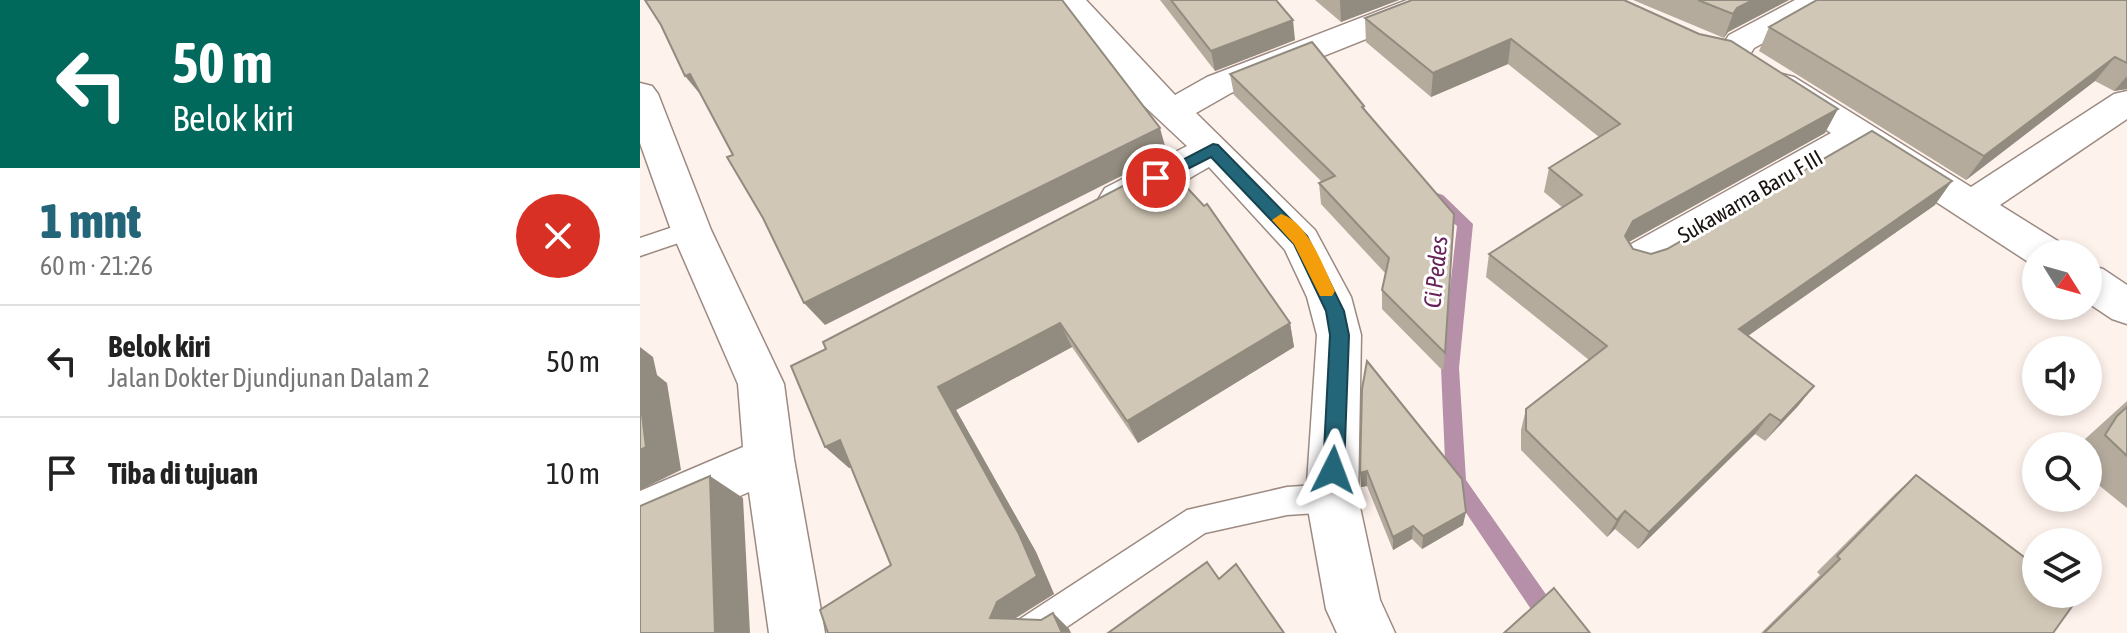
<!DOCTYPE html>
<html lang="id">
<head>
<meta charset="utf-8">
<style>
	:root { --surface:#fff; --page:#f2f2f2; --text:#222; --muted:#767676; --line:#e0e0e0; --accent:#246679 }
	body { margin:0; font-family:"Asap Condensed",sans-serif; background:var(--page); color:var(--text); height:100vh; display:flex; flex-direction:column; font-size:30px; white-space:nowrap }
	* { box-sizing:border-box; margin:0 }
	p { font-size:26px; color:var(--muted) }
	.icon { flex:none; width:44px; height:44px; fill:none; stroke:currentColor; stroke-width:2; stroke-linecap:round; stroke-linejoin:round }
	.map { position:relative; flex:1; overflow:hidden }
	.sheet { display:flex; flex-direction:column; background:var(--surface); width:640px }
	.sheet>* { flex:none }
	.banner { background:#00695c; color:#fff; overflow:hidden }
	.needle { width:52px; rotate:127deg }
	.buttons { position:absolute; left:1382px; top:240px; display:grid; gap:16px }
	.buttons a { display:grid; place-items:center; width:80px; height:80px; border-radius:50%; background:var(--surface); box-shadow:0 4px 12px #0003; font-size:40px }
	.pin { position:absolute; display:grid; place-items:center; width:68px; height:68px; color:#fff; margin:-34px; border:4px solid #fff; border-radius:50%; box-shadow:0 2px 8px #0007 }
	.me { position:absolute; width:88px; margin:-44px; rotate:3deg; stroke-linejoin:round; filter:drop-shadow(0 0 6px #0008) }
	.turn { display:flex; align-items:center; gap:28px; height:168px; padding:0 40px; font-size:36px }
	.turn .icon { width:104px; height:104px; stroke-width:2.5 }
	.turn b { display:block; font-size:56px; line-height:68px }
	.round { display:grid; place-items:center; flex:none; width:84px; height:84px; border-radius:42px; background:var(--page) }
	.head { display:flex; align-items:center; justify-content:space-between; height:136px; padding:0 40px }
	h1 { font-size:48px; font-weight:800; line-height:60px; color:var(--accent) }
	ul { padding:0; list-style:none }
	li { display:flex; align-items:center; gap:24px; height:112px; padding:0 40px; border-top:2px solid var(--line) }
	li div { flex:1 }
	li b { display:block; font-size:30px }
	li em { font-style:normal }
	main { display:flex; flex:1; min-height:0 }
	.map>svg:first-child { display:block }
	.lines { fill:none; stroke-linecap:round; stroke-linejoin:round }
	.stream { fill:#b590a8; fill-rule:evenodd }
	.lane-casing { stroke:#9c8a82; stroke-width:3 }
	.street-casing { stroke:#9c8a82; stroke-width:3 }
	.lane { fill:#fff; fill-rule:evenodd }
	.street { fill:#fff; fill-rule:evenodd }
	.wall { fill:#b4ab9d }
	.shaded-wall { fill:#928b7f }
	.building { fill:#d1c7b6; stroke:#928b7f; stroke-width:2 }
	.route { fill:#246679; stroke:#17424f; stroke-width:2 }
	.slow { fill:#f59e0b }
	.labels { text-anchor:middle; stroke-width:6; stroke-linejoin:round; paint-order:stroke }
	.street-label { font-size:22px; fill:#19120f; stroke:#fff }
	.water-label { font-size:24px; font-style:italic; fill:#68225a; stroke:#fff }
</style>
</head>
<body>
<main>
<section class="sheet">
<div class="banner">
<div class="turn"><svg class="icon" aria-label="left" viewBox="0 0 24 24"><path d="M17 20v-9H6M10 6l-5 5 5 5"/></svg><div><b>50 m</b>Belok kiri</div></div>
</div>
<div class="head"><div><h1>1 mnt</h1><p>60 m · 21:26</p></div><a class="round" style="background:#d93025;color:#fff"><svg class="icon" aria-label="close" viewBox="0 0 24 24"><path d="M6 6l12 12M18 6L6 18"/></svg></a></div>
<ul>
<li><svg class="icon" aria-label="left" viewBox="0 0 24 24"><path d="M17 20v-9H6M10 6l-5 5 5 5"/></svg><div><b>Belok kiri</b><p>Jalan Dokter Djundjunan Dalam 2</p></div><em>50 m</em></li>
<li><svg class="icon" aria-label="arrive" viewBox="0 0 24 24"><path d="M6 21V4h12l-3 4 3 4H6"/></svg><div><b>Tiba di tujuan</b></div><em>10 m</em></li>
</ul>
</section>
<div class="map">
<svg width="1487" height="633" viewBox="0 0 1487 633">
	<rect width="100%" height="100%" fill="#fef2ec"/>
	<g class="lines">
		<path class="stream" d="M797,193l6,2 30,29 -14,144 7,112 107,153h-26l-101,-150 -5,-115 16,-142 -26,-23 -2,-4 2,-4z"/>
		<g class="lane-casing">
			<g id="lane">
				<path d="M51,221l8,3 4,6 -4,6 -59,20v-18z"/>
				<path d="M692,484l11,4 4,10 -4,10 -11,4 -45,3 -82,18 -147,100h-46l5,-12 170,-111 100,-23z"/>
			</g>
		</g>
		<g class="street-casing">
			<g id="street">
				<path d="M413,0h33l89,95 32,-18 200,-77h44l-5,7 -215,86 -35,20 119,117 36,67 10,38 -3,163 22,102 15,33h-58l-11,-24 -20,-111 11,-163 -10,-38 -22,-47 -76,-83c-28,15 -74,50 -104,41l-6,-10 6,-10 82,-42 -47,-44z"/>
				<path d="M1155,0h40l-5,7 -76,41 -8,13 -12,3 -12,-3 -5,-7 12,-19z"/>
				<path d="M1142,74l12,3 177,110 143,-93 13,-3v28l-127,86 61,38 6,11h-31v13l-178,-116 -202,118 -15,5 -15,-5 -6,-11 6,-11 205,-114 -61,-40 -5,-8 5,-8z"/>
				<path d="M0,83l12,3 6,8 53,136 73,154 10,75 31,174h-56l-20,-141 -109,48v-49l103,-44 -5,-63 -67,-154 -31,-87z"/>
				<path d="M1448,265l15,4 24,16v39l-15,-5 -24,-16z"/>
			</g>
		</g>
		<use href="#lane" class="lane"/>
		<use href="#street" class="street"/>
	</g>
	<g class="wall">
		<path d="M520,0h116l19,40 -80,31z"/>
		<path d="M675,0h84l-58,22z"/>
		<path d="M772,0l413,133 -196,109 4,7 18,5 284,-49 -187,131 66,50 -16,20 -33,35 -10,-7 -117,115 -23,-20 -8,8 -86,-87v-20l5,-21 63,-49 -103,-83 3,-23 74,-46 -19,-16 5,-24 50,-31 -91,-73 -77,33 -65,-55 -1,-24z"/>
		<path d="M993,0h156l-61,32 -4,6z"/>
		<path d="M1487,0v89l-13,2 -19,-10 -129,99 -207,-129 10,-24z"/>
		<path d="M590,74l134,32 1,4 80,243 -2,18 -61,-62v-19l4,-16 -65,-70 -2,-21 3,-1 -88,-87z"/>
		<path d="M525,164l125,159 4,24 -156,96 -66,-96 -116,63 80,142 18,42 -39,25 26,1 12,-7 16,16 2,4h-243l63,-68 -40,-98 -2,1 -23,-119z"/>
		<path d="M722,389l101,136 -41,24 -10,-10 -19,11 -26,-64 -6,1z"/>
		<path d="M1487,401v107l-26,-21 -13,-13v-28h-8l4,-6z"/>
		<path d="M1276,475l137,158h-292l59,-58 -3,-3 78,-78z"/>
	</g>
	<g class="shaded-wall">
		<path d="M700,0h59l-58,22z"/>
		<path d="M1113,0h36l-61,32 -4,6 9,-24 4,-6z"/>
		<path d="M653,20l2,20 -80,31 -4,-20z"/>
		<path d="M871,39l-3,25 -77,33 2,-24z"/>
		<path d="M1475,57l-20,24 -129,99 18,-24z"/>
		<path d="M50,74l15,26 -20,-24z"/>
		<path d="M1487,76v13l-13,2z"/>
		<path d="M1198,109l-13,24 -200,111v-8l8,-15z"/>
		<path d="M520,128l7,25 -342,172 -21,-22z"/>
		<path d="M1312,181l-17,24 -209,146 13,-22z"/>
		<path d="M420,323l12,24 -116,63 80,142 18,42 -39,24 -6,15 -19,-15 -52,-231z"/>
		<path d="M650,323l4,24 -156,96 -11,-22z"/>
		<path d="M0,347l13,10 4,18 10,8 14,87 -41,20z"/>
		<path d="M1174,386l-16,20 -33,35 16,-20z"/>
		<path d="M1130,414l-15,20 -117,115 11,-17z"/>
		<path d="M200,440l23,21 -14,7 -24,-21z"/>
		<path d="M727,471v15l-6,1 -1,-14z"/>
		<path d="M70,476l33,22 7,135h-35z"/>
		<path d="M985,511l-10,18 -8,8 10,-17z"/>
		<path d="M826,512l-3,13 -41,24 1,-13z"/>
		<path d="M773,526l-1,13 -19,11v-13z"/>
		<path d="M413,613l16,16 2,4h-9z"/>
	</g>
	<g class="building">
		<path d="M5,0h417l98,128 -356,175 -41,-85 -36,-61 6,-2 -43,-81 -5,2 -24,-51z"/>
		<path d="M531,0h105l17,20 -82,31z"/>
		<path d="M772,0h212l75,34 32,7 107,68 -205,112 -8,15 8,13 18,5 16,-5 205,-118 80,50 -213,148 75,57 -33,35 -11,-7 -121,118 -24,-21 -8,9 -91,-90v-21l81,-63 -118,-92 93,-59 -33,-27 71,-44 -109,-85 -78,34 -68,-55z"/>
		<path d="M1058,0h55l-16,8 -4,6z"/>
		<path d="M1177,0h310v63l-12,-6 -131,99 -215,-129z"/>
		<path d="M672,42l52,64 -2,1 92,107 -9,139 -63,-63 7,-32 -70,-75 16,-7 -105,-102z"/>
		<path d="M525,164l39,42 3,-2 83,119 -163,98 -67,-98 -122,64 81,147 18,42 -40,26 -7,16 51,2 12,-7 9,20h-234l-8,-23 71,-45 -51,-125 -15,7 -34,-81 35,-17 -3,-7z"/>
		<path d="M727,361l95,118 4,33 -43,24 -10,-10 -20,11 -26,-66 -7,2 2,-84z"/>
		<path d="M0,398l6,49 -6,3z"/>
		<path d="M1487,407v49l-22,-21 12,-19z"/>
		<path d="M1276,475l120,91v28h37l5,4 -25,35h-289l76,-74 -3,-3z"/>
		<path d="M70,476l5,157h-75v-127z"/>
		<path d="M567,562l12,17 17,-15 48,69h-176z"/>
		<path d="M914,588l36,45h-86z"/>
	</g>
	<path class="route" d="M573,144l5,1 89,91 37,75 5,24 -5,135 -3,7 -8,3 -7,-3 -3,-7 7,-135 -4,-24 -32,-67 -83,-87 -49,25 -6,2 -8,-6z"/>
	<path class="slow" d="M641,214c28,9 42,53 54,77l-3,5h-12l-26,-52 -22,-24z"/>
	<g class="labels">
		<g class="street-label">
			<text transform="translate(1110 196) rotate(-30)" y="8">Sukawarna Baru F III</text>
		</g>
		<g class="water-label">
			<text transform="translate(796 272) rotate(-84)" y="8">Ci Pedes</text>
		</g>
	</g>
</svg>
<div class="buttons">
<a><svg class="needle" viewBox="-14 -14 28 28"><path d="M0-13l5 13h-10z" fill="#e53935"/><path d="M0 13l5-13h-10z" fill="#767676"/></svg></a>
<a><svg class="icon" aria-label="sound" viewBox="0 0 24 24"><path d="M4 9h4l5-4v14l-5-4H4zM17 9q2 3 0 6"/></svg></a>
<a><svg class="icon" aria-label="search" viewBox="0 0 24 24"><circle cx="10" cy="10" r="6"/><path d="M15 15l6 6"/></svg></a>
<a><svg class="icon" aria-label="layers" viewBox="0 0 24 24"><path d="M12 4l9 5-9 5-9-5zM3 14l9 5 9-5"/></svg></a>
</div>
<div class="pin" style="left:516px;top:178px;background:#d93025"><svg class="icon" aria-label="arrive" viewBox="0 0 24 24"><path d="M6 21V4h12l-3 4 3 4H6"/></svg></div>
<svg class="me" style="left:693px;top:470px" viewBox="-20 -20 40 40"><path d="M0-17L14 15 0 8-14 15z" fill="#246679" stroke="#fff" stroke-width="4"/></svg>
</div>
</main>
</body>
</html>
